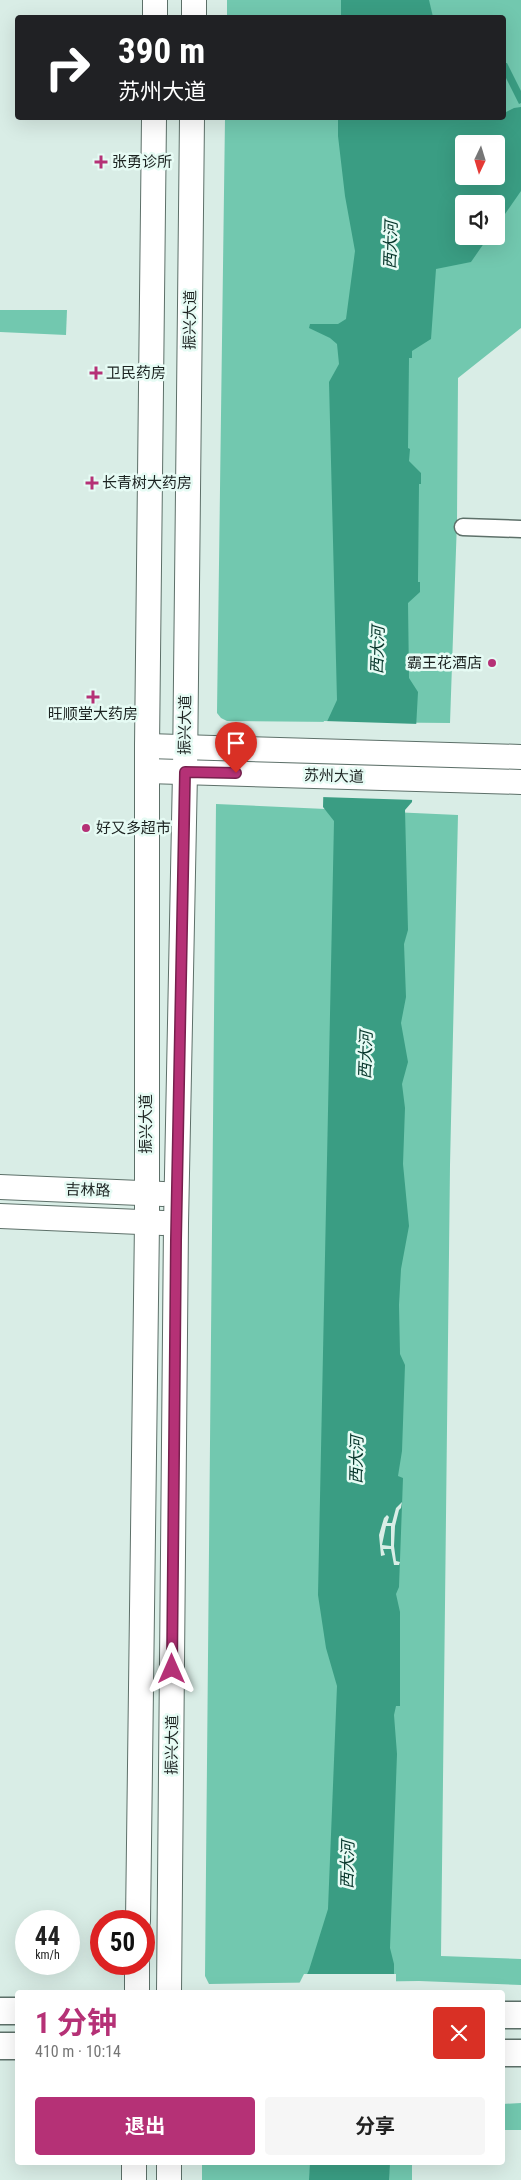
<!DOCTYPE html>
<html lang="zh">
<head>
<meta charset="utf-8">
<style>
	:root { --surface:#fff; --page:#f6f6f6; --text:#222; --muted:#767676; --accent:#b53176 }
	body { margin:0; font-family:"Roboto Condensed","Noto Sans SC",sans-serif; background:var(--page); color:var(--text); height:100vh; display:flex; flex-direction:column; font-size:19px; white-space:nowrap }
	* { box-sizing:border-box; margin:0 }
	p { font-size:16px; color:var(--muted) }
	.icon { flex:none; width:28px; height:28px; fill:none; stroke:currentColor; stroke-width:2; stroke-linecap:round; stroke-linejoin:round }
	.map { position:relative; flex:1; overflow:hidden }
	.panel { position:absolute; left:15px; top:1990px; width:490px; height:175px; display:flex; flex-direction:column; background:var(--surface); border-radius:5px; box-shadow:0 5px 20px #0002 }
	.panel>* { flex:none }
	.banner { position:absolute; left:15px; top:15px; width:491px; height:105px; border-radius:5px; box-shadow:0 5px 20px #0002; background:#202124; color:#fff; overflow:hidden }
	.needle { width:32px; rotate:184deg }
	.buttons { position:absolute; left:455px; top:135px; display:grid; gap:10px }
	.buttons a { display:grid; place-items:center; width:50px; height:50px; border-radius:5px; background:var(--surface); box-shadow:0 5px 20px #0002; font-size:25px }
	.speed { position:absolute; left:15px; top:1910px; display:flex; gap:10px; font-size:25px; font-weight:700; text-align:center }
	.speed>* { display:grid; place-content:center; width:65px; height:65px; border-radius:50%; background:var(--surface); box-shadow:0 5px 20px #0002; line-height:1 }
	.speed small { font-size:12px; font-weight:400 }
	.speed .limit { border:8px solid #d22; background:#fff; color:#111 }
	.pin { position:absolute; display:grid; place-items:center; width:42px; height:42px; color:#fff; margin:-51px -21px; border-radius:50% 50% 50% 0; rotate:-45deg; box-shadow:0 0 5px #0007 }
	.pin .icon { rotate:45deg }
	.me { position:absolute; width:55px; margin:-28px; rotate:0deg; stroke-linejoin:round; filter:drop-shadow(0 0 4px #0008) }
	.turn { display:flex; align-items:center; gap:18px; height:105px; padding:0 20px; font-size:22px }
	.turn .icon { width:65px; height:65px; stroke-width:2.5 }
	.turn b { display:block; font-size:35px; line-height:42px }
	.round { display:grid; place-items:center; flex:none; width:52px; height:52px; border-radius:5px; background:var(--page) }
	.head { display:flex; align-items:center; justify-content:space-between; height:85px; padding:0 20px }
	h1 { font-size:30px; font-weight:700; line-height:38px; color:var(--accent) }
	.action { display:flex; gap:10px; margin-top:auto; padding:10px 20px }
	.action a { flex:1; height:58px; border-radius:5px; background:var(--accent); color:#fff; font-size:20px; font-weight:700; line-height:58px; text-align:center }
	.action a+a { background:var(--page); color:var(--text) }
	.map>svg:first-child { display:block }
	.green { fill:#72c8af; fill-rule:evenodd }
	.water { fill:#3a9d83; fill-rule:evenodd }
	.pier { fill:#d9ede6; fill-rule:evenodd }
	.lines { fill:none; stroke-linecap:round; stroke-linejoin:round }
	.street-casing { stroke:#5d7069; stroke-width:19 }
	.secondary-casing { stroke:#5d7069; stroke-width:26 }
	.primary-casing { stroke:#5d7069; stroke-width:29 }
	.street { stroke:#fff; stroke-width:16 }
	.secondary { stroke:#fff; stroke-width:24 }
	.primary { stroke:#fff; stroke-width:26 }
	.route-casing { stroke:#76204d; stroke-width:12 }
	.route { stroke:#b53176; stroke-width:9 }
	.poi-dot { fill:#b53176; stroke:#e6fbf4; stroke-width:2 }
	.labels { text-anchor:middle; stroke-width:5; stroke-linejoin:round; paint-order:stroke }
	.poi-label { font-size:15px; fill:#1c2321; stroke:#e6fbf4; text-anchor:start }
	.street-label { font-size:15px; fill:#1c2321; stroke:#e6fbf4 }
	.water-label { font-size:16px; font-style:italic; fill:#06352a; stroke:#e6fbf4 }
</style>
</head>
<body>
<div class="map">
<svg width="521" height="2180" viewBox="0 0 521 2180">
	<rect width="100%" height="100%" fill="#d9ede6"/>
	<g class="green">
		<path d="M227,0h294v328l-63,50 -1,143 -7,202 -223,-2 -6,-3 -4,-5 8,-595h279v-100l-277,-1zM464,144h32v32h-32zM464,204h32v32h-32z"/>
		<path d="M0,310h67l-1,25 -66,-3z"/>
		<path d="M216,804l242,11 -8,350 -9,791 80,3v26l-102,-4 -210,3 -4,-8z"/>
		<path d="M521,2103v27h-18v-26z"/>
		<rect x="202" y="2163" width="210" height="17"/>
	</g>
	<g class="water">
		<path d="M341,0h88l4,17h-92z"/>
		<path d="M504,63h3l14,28v12l-2,1 -15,-30z"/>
		<path d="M521,107v84l-25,36v-23h-32v32h25l-18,26 -35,7 -5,70 -19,12v7h-3l-1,90 2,1 -1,12 12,12v11h-2l-1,98h2v10l-12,11 1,75 9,14 -6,110 -7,8 3,120 -4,14 2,53 -5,26 7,39 -6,22 3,24 -2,56 6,62 -8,43 -2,36 1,49 5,11 -3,86 -4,25 5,2 -4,109 -3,7 4,18v94h-4l-2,9 3,39 -7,194 4,16v28h-92v-7l7,-15 19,-61 9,-223 -11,-38 -8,-53 16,-774 -11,-14 2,-81 12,-26 -8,-318 10,-18 -2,-20 -7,-6 -21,-10 1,-4h28l8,-5 9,-68 -10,-55 -7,-60v-18h166v-5l10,-5zM464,144h32v32h-32z"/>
		<path d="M310,2163h80l-1,17h-80z"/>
	</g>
	<g class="pier">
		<path d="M324,721l95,3 -4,76 -94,-3 1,-71z"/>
		<path d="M402,1502l-1,6 -2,2 -4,16 -1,20 2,15 4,1 -1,3h-5l-3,-16h-8l2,6 -4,1 -2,-21 5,-17 3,-3 2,2 -2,6h5l4,-15zM386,1526h5v20l-9,-1z"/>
		<path d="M304,1974h92v18h-97v-8z"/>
	</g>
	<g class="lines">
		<g class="street-casing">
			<path id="street" d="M463,527l58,2"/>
		</g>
		<g class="secondary-casing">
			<g id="secondary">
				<path d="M155,18v-18"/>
				<path d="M194,18v-18"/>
				<path d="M147,746l374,11"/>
				<path d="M147,771l374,11"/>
				<path d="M0,1187l163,7"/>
				<path d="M0,1216l163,7"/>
				<path d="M138,1921l9,-699v-476l7,-628"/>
				<path d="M137,1992v-28"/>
				<path d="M169,1992l7,-768 9,-452 7,-654"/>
				<path d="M134,2180v-18"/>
				<path d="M169,2180v-18"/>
			</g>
		</g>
		<g class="primary-casing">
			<g id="primary">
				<path d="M0,2011h18"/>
				<path d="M502,2015h19"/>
				<path d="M0,2046h18"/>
				<path d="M502,2053h19"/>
			</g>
		</g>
		<use href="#street" class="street"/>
		<use href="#secondary" class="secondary"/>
		<use href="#primary" class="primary"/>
	</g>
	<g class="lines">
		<g class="route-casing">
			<path id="route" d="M172,1669l4,-429 9,-468 51,1"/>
		</g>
		<use href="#route" class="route"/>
	</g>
	<g class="poi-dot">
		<path d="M98.5 154.5h5v5h5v5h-5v5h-5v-5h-5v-5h5z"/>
		<path d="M93.5 365.5h5v5h5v5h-5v5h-5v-5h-5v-5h5z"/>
		<path d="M89.5 475.5h5v5h5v5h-5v5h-5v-5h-5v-5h5z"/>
		<circle cx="492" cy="663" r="5"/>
		<path d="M90.5 689.5h5v5h5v5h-5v5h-5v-5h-5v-5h5z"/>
		<circle cx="86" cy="828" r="5"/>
	</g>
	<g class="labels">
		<g class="poi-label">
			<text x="112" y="167">张勇诊所</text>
			<text x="106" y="378">卫民药房</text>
			<text x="102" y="488">长青树大药房</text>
			<text x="482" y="668" text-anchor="end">霸王花酒店</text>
			<text x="93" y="719" text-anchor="middle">旺顺堂大药房</text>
			<text x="96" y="833">好又多超市</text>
		</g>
		<g class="street-label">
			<text transform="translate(190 320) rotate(-89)" y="5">振兴大道</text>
			<text transform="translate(185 725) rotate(-89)" y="5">振兴大道</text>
			<text transform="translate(334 776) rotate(2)" y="5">苏州大道</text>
			<text transform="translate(146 1124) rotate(-90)" y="5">振兴大道</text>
			<text transform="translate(88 1190) rotate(2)" y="5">吉林路</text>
			<text transform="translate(172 1745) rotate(-89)" y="5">振兴大道</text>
		</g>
		<g class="water-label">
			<text transform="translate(390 245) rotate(-88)" y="6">西大河</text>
			<text transform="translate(377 650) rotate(-88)" y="6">西大河</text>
			<text transform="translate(365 1055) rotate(-88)" y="6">西大河</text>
			<text transform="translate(356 1460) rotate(-89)" y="6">西大河</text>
			<text transform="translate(347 1865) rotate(-89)" y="6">西大河</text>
		</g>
	</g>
</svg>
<div class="buttons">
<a><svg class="needle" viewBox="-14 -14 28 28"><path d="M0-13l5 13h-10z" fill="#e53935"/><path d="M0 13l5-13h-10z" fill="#767676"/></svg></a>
<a><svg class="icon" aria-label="sound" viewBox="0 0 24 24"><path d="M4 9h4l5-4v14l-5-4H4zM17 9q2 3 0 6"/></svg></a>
</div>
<div class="speed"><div>44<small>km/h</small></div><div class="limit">50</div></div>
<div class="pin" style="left:236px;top:773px;background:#d93025"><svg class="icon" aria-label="arrive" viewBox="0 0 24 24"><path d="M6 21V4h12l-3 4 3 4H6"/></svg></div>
<svg class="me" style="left:172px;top:1669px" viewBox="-20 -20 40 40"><path d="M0-17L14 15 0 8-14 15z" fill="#b53176" stroke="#fff" stroke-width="4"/></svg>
<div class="banner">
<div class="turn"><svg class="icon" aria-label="right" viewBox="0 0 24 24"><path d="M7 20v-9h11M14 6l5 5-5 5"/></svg><div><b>390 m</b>苏州大道</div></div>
</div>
<section class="panel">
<div class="head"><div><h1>1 分钟</h1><p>410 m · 10:14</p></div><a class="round" style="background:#d93025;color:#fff"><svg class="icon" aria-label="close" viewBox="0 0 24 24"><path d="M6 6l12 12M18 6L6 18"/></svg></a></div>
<div class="action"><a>退出</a><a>分享</a></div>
</section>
</div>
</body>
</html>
